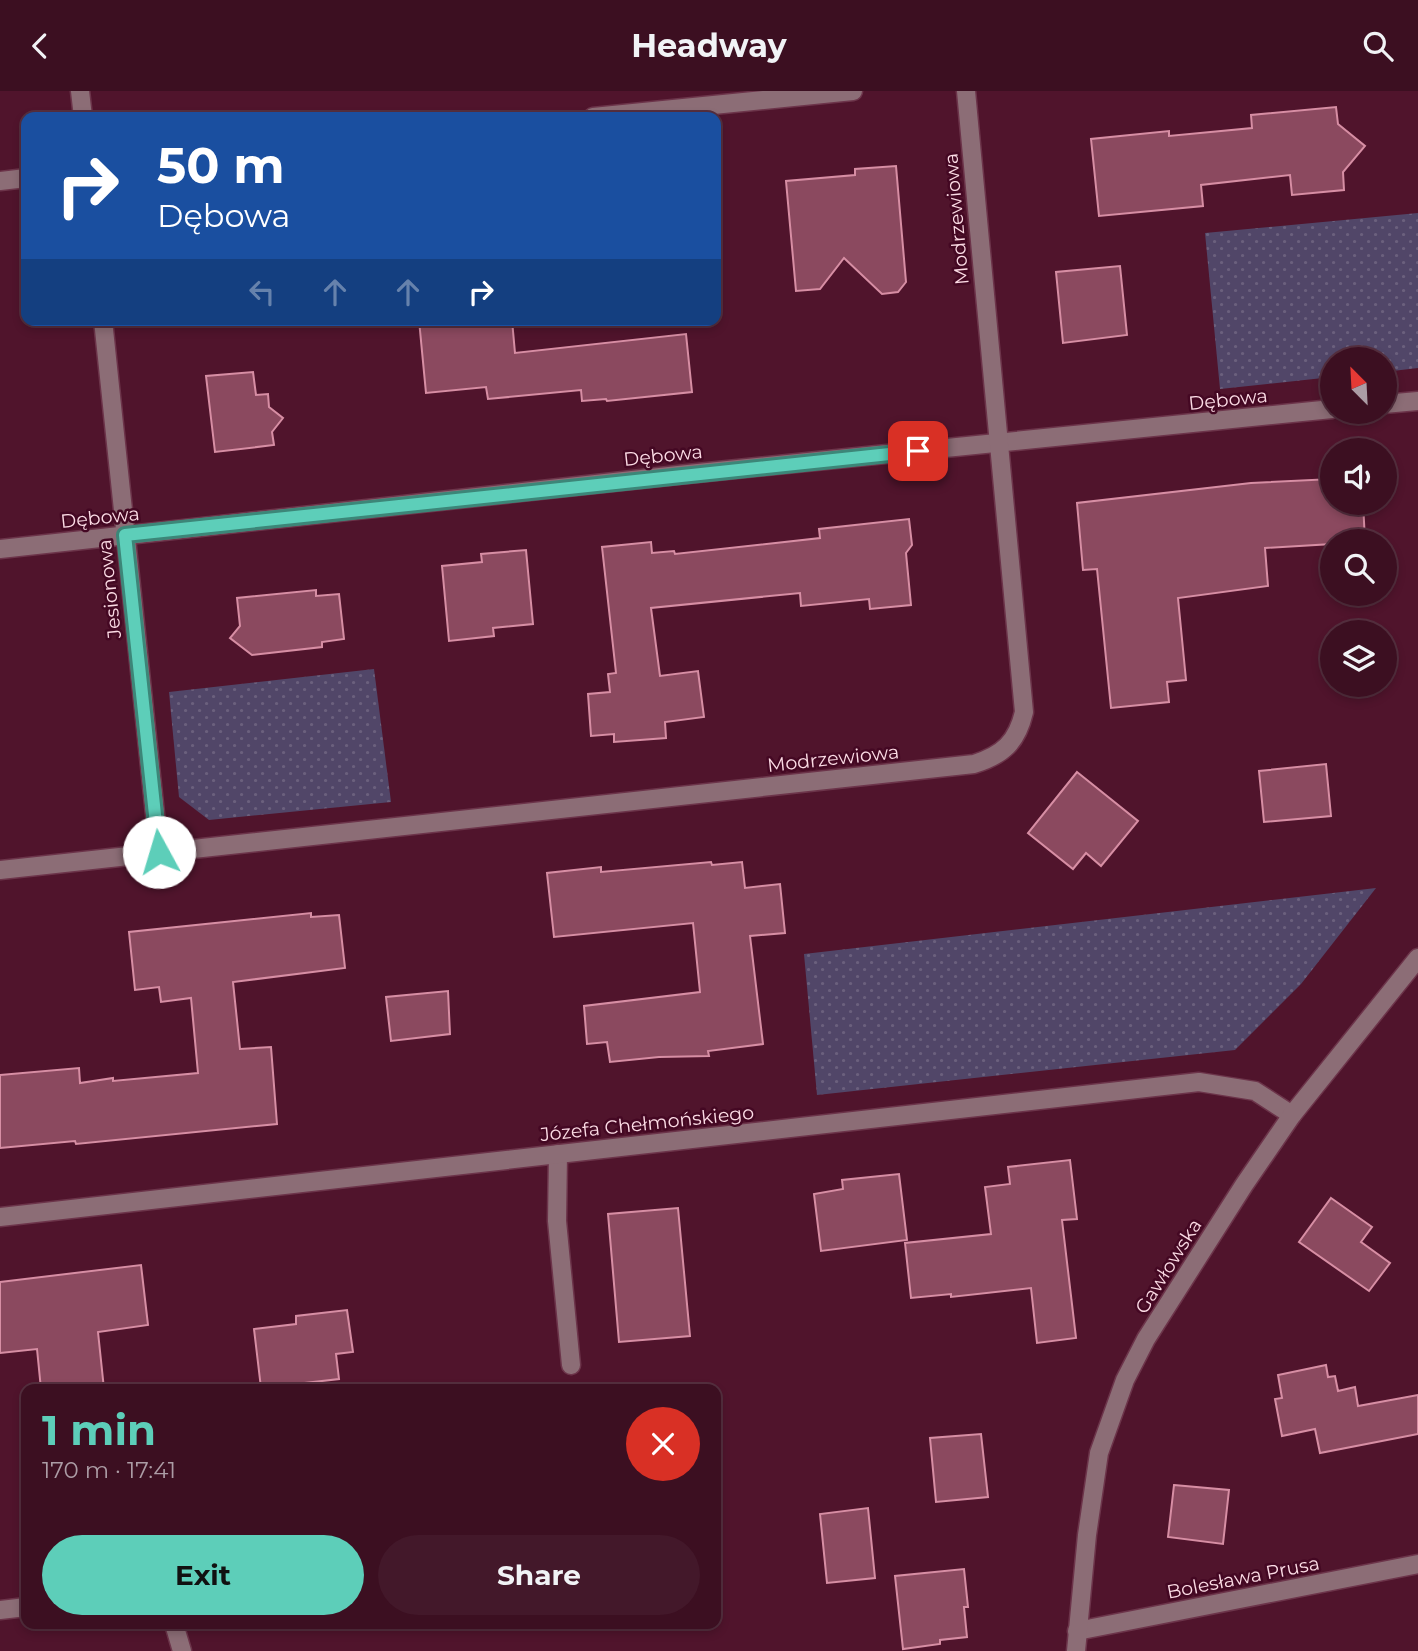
<!DOCTYPE html>
<html lang="en">
<head>
<meta charset="utf-8">
<style>
	:root { --surface:#3c0f21; --page:#43182a; --text:#f1f3f6; --muted:#ac9ca5; --line:#552f3f; --accent:#5dceb9 }
	body { margin:0; font-family:Montserrat,sans-serif; background:var(--page); color:var(--text); height:100vh; display:flex; flex-direction:column; font-size:26px; white-space:nowrap }
	* { box-sizing:border-box; margin:0 }
	p { font-size:23px; color:var(--muted) }
	.icon { flex:none; width:38px; height:38px; fill:none; stroke:currentColor; stroke-width:2; stroke-linecap:round; stroke-linejoin:round }
	.map { position:relative; flex:1; overflow:hidden }
	.sheet { position:absolute; left:21px; top:1293px; width:700px; height:245px; display:flex; flex-direction:column; background:var(--surface); border-radius:14px; box-shadow:0 4px 10px #0003,0 0 0 2px var(--line) }
	.sheet>* { flex:none }
	.top-card { position:absolute; left:21px; top:21px; width:700px; height:214px; border-radius:14px; box-shadow:0 4px 10px #0003,0 0 0 2px var(--line); background:#1a4fa0; color:#fff; overflow:hidden }
	.needle { width:46px; rotate:336deg }
	.controls { position:absolute; left:1320px; top:256px; display:grid; gap:14px }
	.controls a { display:grid; place-items:center; width:77px; height:77px; border-radius:50%; background:var(--surface); box-shadow:0 4px 10px #0003,0 0 0 2px var(--line); font-size:35px }
	.pin { position:absolute; display:grid; place-items:center; width:60px; height:60px; color:#fff; margin:-30px; border-radius:14px; box-shadow:0 4px 10px #0006 }
	.me { position:absolute; width:77px; margin:-38px; rotate:354deg; stroke-linejoin:round; filter:drop-shadow(0 0 5px #0008) }
	.turn { display:flex; align-items:center; gap:24px; height:147px; padding:0 21px; font-size:32px }
	.turn .icon { width:91px; height:91px; stroke-width:2.5 }
	.turn b { display:block; font-size:49px; line-height:60px }
	.lanes { display:flex; align-items:center; height:66px; padding:0 21px; background:#0003; justify-content:center; gap:35px; direction:ltr }
	.lanes .off { opacity:.35 }
	.round { display:grid; place-items:center; flex:none; width:74px; height:74px; border-radius:37px; background:var(--page) }
	.head { display:flex; align-items:center; justify-content:space-between; height:119px; padding:0 21px }
	h1 { font-size:42px; font-weight:700; line-height:52px; color:var(--accent) }
	.button { display:flex; gap:14px; margin-top:auto; padding:14px 21px }
	.button a { flex:1; height:80px; border-radius:42px; background:var(--accent); color:#111; font-size:28px; font-weight:700; line-height:80px; text-align:center }
	.button a+a { background:var(--page); color:var(--text) }
	header { display:flex; justify-content:space-between; align-items:center; height:91px; padding:0 21px; background:var(--surface); font-size:32px; font-weight:700 }
	.map>svg:first-child { display:block }
	.grass { fill:url(#grass-dots) }
	.building { fill:#8b495f; stroke:#d78ea4; stroke-width:2 }
	.lines { fill:none; stroke-linecap:round; stroke-linejoin:round }
	.minor-casing { stroke:#6c344a; stroke-width:21 }
	.minor { stroke:#8c6d76; stroke-width:18 }
	.route-casing { stroke:#3c8678; stroke-width:18 }
	.route { stroke:#5dceb9; stroke-width:12 }
	.labels { text-anchor:middle; stroke-width:5; stroke-linejoin:round; paint-order:stroke }
	.street-label { font-size:19px; fill:#fcdce5; stroke:#440823 }
</style>
</head>
<body>
<header><svg class="icon" aria-label="back" viewBox="0 0 24 24"><path d="M15 5l-7 7 7 7"/></svg>Headway<svg class="icon" aria-label="search" viewBox="0 0 24 24"><circle cx="10" cy="10" r="6"/><path d="M15 15l6 6"/></svg></header>
<div class="map">
<svg width="1418" height="1560" viewBox="0 0 1418 1560">
	<defs>
		<pattern id="grass-dots" width="8" height="8" patternUnits="userSpaceOnUse" patternTransform="scale(1.75)"><rect width="8" height="8" fill="#514668"/><path d="M2 2h.1M6 6h.1" fill="none" stroke="#6b607d" stroke-width="1.8" stroke-linecap="round"/></pattern>
	</defs>
	<rect width="100%" height="100%" fill="#50142c"/>
	<g class="grass">
		<path d="M1418,122v155l-34,4v-13h-52v18l-112,12 -15,-156z"/>
		<path d="M374,578l17,133 -182,18 -30,-23 -10,-105z"/>
		<path d="M1376,797l-75,96 -66,66 -418,45 -13,-141z"/>
	</g>
	<g class="building">
		<path d="M1336,16l2,17 27,22 -22,26 1,18 -52,5 -2,-20 -89,10 2,21 -104,10 -8,-77 78,-8v5l83,-8 -1,-13z"/>
		<path d="M896,75l10,116 -8,10 -16,2 -38,-36 -24,31 -24,2 -10,-110 69,-6v-6z"/>
		<path d="M1120,175l7,69 -64,8 -7,-71z"/>
		<path d="M419,229h93l3,33 171,-19 6,58 -85,9 -1,-2 -24,2 -1,-11 -93,9 -2,-12 -60,6z"/>
		<path d="M253,281l3,23 12,-1 1,13 14,11 -11,14 2,13 -59,7 -9,-76z"/>
		<path d="M1332,388v23h31l2,39h-33v3l-67,4 3,38 -90,12 8,82 -19,2 2,20 -58,6 -14,-139 -14,1 -6,-67 174,-20z"/>
		<path d="M909,428l3,26 -6,8 5,52 -41,4 -1,-10 -68,7 -1,-13 -149,15 9,68 38,-5 6,46 -39,5 1,16 -52,4v-8l-23,2 -3,-42 22,-2 -2,-18 8,-1 -14,-126 49,-5 1,11 22,-2 1,3 145,-16 -1,-9z"/>
		<path d="M526,459l7,74 -40,4 1,8 -45,5 -7,-75 40,-4 -1,-8z"/>
		<path d="M316,499v6l23,-2 5,45 -22,3v5l-70,8 -22,-17 10,-12 -3,-28z"/>
		<path d="M1326,673l5,52 -67,6 -5,-51z"/>
		<path d="M1077,681l61,49 -37,45 -15,-13 -13,16 -45,-36z"/>
		<path d="M711,771l1,3 30,-3 3,26 35,-4 5,49 -35,3 13,108 -55,7 1,5 -50,1 -49,5 -3,-20 -20,2 -3,-38 116,-14 -7,-69 -139,14 -7,-64 54,-6v5z"/>
		<path d="M311,822v4l28,-2 6,53 -112,14 7,67 31,-2 6,77 -201,20 -1,-3 -75,7v-73l79,-7 1,15 33,-5v3l85,-8 -7,-75 -30,4 -2,-15 -24,3 -6,-58z"/>
		<path d="M448,900l2,43 -59,7 -5,-44z"/>
		<path d="M1070,1069l7,59 -15,1 14,118 -39,5 -6,-55 -80,9v-3l-40,4 -6,-55 86,-9 -6,-47 25,-3 -2,-17z"/>
		<path d="M899,1083l8,66 -86,11 -7,-57 29,-5 -1,-9z"/>
		<path d="M1331,1107l41,29 -11,15 29,21 -21,28 -70,-49z"/>
		<path d="M678,1117l12,128 -71,6 -11,-128z"/>
		<path d="M141,1174l7,60 -50,7 6,57h-63l-4,-40 -37,4v-71z"/>
		<path d="M347,1219l6,42 -17,2 3,25 -78,9 -7,-59 42,-5v-8z"/>
		<path d="M1326,1274l2,12 7,-1 3,15 17,-4 3,19 60,-11v39l-98,19 -5,-24 -33,7 -7,-37 7,-1 -4,-23z"/>
		<path d="M981,1343l7,63 -52,5 -6,-64z"/>
		<path d="M1174,1394l55,5 -6,54 -55,-7z"/>
		<path d="M868,1417l7,70 -48,5 -7,-69z"/>
		<path d="M964,1478l4,38h-4l3,30 -27,3v4l-37,5 -8,-73z"/>
	</g>
	<g class="lines">
		<g class="minor-casing">
			<g id="minor">
				<path d="M80,0l3,26"/>
				<path d="M593,26l260,-26"/>
				<path d="M0,90l26,-3"/>
				<path d="M103,229l56,532"/>
				<path d="M1384,313l34,-3"/>
				<path d="M0,458l678,-74 654,-66"/>
				<path d="M0,779l974,-106c29,-9 43,-22 50,-52l-58,-621"/>
				<path d="M558,1063l-1,67 14,144"/>
				<path d="M0,1126l1199,-135 56,9 37,24"/>
				<path d="M0,1519l26,-3"/>
				<path d="M174,1533l8,27"/>
				<path d="M1077,1540l341,-67"/>
				<path d="M1076,1560l11,-116 12,-82 26,-73 21,-41 98,-154 48,-70 126,-157"/>
			</g>
		</g>
		<use href="#minor" class="minor"/>
	</g>
	<g class="lines">
		<g class="route-casing">
			<path id="route" d="M159,761l-34,-317 793,-84"/>
		</g>
		<use href="#route" class="route"/>
	</g>
	<g class="labels">
		<g class="street-label">
			<text transform="translate(956 128) rotate(-95)" y="7">Modrzewiowa</text>
			<text transform="translate(1228 308) rotate(-6)" y="7">Dębowa</text>
			<text transform="translate(663 364) rotate(-6)" y="7">Dębowa</text>
			<text transform="translate(100 426) rotate(-6)" y="7">Dębowa</text>
			<text transform="translate(109 498) rotate(-96)" y="7">Jesionowa</text>
			<text transform="translate(833 667) rotate(-6)" y="7">Modrzewiowa</text>
			<text transform="translate(647 1032) rotate(-6)" y="7">Józefa Chełmońskiego</text>
			<text transform="translate(1168 1175) rotate(-58)" y="7">Gawłowska</text>
			<text transform="translate(1243 1486) rotate(-11)" y="7">Bolesława Prusa</text>
		</g>
	</g>
</svg>
<div class="controls">
<a><svg class="needle" viewBox="-14 -14 28 28"><path d="M0-13l5 13h-10z" fill="#e53935"/><path d="M0 13l5-13h-10z" fill="#ac9ca5"/></svg></a>
<a><svg class="icon" aria-label="sound" viewBox="0 0 24 24"><path d="M4 9h4l5-4v14l-5-4H4zM17 9q2 3 0 6"/></svg></a>
<a><svg class="icon" aria-label="search" viewBox="0 0 24 24"><circle cx="10" cy="10" r="6"/><path d="M15 15l6 6"/></svg></a>
<a><svg class="icon" aria-label="layers" viewBox="0 0 24 24"><path d="M12 4l9 5-9 5-9-5zM3 14l9 5 9-5"/></svg></a>
</div>
<div class="pin" style="left:918px;top:360px;background:#d93025"><svg class="icon" aria-label="arrive" viewBox="0 0 24 24"><path d="M6 21V4h12l-3 4 3 4H6"/></svg></div>
<svg class="me" style="left:159px;top:761px" viewBox="-20 -20 40 40"><circle r="19" fill="#fff"/><path d="M0-13L10 11 0 6-10 11z" fill="#5dceb9"/></svg>
<div class="top-card">
<div class="turn"><svg class="icon" aria-label="right" viewBox="0 0 24 24"><path d="M7 20v-9h11M14 6l5 5-5 5"/></svg><div><b>50 m</b>Dębowa</div></div>
<div class="lanes"><svg class="icon off" aria-label="left" viewBox="0 0 24 24"><path d="M17 20v-9H6M10 6l-5 5 5 5"/></svg><svg class="icon off" aria-label="ahead" viewBox="0 0 24 24"><path d="M12 20V5M6 11l6-6 6 6"/></svg><svg class="icon off" aria-label="ahead" viewBox="0 0 24 24"><path d="M12 20V5M6 11l6-6 6 6"/></svg><svg class="icon" aria-label="right" viewBox="0 0 24 24"><path d="M7 20v-9h11M14 6l5 5-5 5"/></svg></div>
</div>
<section class="sheet">
<div class="head"><div><h1>1 min</h1><p>170 m · 17:41</p></div><a class="round" style="background:#d93025;color:#fff"><svg class="icon" aria-label="close" viewBox="0 0 24 24"><path d="M6 6l12 12M18 6L6 18"/></svg></a></div>
<div class="button"><a>Exit</a><a>Share</a></div>
</section>
</div>
</body>
</html>
